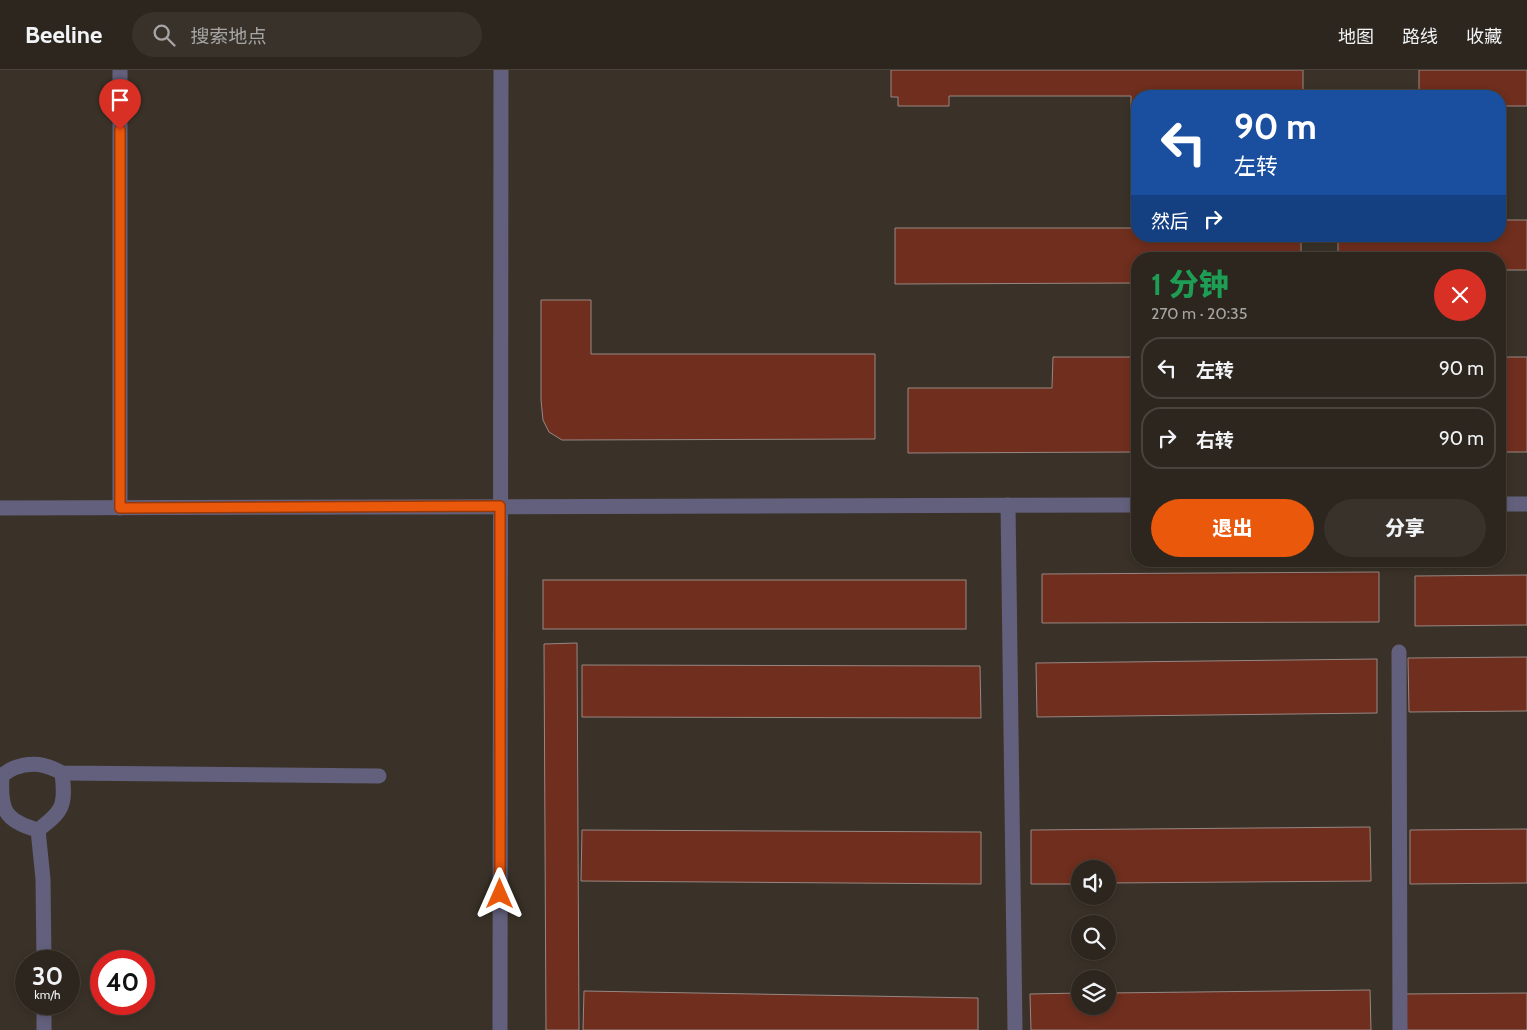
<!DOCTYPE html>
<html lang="zh">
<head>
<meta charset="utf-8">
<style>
	:root { --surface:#2c261e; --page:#38322b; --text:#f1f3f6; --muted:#a6a5a4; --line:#48433c; --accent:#ea580c }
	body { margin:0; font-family:Cabin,"Noto Sans SC",sans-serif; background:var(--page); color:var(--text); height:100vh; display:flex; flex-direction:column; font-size:19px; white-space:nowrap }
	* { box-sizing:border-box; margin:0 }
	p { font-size:16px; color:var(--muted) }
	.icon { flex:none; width:28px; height:28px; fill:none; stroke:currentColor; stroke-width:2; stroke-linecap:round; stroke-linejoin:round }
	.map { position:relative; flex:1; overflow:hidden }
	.panel { position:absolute; left:1131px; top:182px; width:375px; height:315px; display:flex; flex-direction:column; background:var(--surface); border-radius:20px; box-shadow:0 2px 8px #0003,0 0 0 1px var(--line) }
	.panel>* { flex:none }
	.guide { position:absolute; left:1131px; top:20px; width:375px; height:152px; border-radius:20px; box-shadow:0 2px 8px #0003,0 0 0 1px var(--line); background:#1a4fa0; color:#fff; overflow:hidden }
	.controls { position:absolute; left:1071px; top:790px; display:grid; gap:10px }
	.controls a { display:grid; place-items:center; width:45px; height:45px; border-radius:50%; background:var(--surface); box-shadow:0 2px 8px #0003,0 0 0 1px var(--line); font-size:25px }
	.speed { position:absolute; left:15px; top:880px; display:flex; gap:10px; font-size:25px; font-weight:700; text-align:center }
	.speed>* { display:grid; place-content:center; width:65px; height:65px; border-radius:50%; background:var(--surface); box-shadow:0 2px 8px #0003,0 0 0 1px var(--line); line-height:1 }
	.speed small { font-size:12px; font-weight:400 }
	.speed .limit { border:8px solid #d22; background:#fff; color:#111 }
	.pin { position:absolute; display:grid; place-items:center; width:42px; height:42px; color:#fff; margin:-51px -21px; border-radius:50% 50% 50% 0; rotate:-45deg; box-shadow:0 0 5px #0007 }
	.pin .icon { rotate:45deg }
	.me { position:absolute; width:55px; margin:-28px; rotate:0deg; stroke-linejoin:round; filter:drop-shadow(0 0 4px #0008) }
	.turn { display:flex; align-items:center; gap:18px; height:105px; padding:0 20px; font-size:22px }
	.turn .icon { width:65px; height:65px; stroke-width:2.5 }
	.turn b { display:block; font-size:35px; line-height:42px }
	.then { display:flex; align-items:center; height:48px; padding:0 20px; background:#0003; gap:10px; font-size:19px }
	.round { display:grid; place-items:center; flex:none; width:52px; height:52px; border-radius:26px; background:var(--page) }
	.headline { display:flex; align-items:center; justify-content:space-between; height:85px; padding:0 20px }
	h1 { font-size:30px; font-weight:800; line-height:38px; color:#1e9e55 }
	.button { display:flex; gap:10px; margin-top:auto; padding:10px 20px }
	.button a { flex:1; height:58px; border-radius:30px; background:var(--accent); color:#fff; font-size:20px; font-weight:800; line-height:58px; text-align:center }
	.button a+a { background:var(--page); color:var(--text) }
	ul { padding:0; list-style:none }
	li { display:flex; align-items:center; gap:15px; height:62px; margin:0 10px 8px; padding:0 10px; border:2px solid var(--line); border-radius:20px }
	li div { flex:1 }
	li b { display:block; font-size:19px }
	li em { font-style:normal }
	header { display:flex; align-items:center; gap:30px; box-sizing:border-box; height:70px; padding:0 25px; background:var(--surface); border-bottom:1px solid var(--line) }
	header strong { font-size:24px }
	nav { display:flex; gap:28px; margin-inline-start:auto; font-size:18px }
	.search { width:350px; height:45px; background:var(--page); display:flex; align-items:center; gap:12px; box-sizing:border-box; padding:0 18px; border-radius:28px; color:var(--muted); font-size:19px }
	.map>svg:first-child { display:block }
	.building { fill:#6f2e1e; stroke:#978783 }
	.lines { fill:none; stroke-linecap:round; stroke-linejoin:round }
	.minor { stroke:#62607c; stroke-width:15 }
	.route-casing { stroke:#983908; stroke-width:12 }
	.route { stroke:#ea580c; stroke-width:9 }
</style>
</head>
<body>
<header>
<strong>Beeline</strong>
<div class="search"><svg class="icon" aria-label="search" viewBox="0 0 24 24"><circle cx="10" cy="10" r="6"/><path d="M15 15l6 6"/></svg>搜索地点</div>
<nav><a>地图</a><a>路线</a><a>收藏</a></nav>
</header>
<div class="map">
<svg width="1527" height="960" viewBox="0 0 1527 960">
	<rect width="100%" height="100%" fill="#3a3228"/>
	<g class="building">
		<path d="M891,0h412v26h-165v15h-7v-15h-182v10h-51v-9h-7z"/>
		<path d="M1419,0h108v36h-27v-10h-81z"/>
		<path d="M1500,150h27v50h-27v-11h-162v-23h162z"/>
		<path d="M895,158h243v8h163v23h-163v24l-243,1z"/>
		<path d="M541,230h50v54h284v85l-313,1 -13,-8 -6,-12 -2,-20z"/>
		<path d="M1053,287h85v95l-230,1v-65h144z"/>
		<rect x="1500" y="287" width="27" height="95"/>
		<path d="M1379,502v50l-337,1v-49z"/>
		<path d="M1527,505v50l-112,1v-50z"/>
		<rect x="543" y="510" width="423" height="49"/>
		<path d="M577,573l2,387h-33l-2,-386z"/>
		<path d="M1527,587v54l-118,1 -1,-54z"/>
		<path d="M1377,589v54l-340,4 -1,-54z"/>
		<path d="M582,595l398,1 1,52 -399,-1z"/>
		<path d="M1370,757l1,54 -263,2v-14h-28v15h-49v-54z"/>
		<path d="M1527,759v54l-117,1v-54z"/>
		<path d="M582,760l399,2v52l-400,-3z"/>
		<path d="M1370,920l1,40h-340l-1,-36 50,-1v13h28v-13z"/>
		<path d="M584,921l394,7v32h-395z"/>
		<path d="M1527,923v37h-124v-36z"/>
	</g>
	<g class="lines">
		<g class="minor">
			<path d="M120,0v438"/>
			<path d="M1500,434h27"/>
			<path d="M1008,435l7,525"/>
			<path d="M0,438l1138,-3"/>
			<path d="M1399,582l1,378"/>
			<path d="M0,706c5,-2 9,-6 14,-8 18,-7 32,-4 48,5l317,3"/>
			<path d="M2,706c-2,33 2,45 36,54 25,-19 28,-24 24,-57"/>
			<path d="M38,760l5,49 1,82"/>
			<path d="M44,934v26"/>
			<path d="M500,960l1,-960"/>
		</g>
	</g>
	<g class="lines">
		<g class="route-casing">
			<path id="route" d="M120,60v378l380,-2v388"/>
		</g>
		<use href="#route" class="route"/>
	</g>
</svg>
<div class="controls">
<a><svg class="icon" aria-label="sound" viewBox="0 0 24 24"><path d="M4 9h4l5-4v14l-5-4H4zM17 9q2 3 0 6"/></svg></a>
<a><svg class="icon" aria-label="search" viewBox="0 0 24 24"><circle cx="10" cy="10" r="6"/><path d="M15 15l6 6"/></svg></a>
<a><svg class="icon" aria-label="layers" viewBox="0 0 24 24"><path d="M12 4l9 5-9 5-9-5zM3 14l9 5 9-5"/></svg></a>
</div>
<div class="speed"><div>30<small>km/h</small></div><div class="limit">40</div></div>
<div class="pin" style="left:120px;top:60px;background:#d93025"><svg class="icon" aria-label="arrive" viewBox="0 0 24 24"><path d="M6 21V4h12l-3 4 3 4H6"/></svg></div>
<svg class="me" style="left:500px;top:824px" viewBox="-20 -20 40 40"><path d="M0-17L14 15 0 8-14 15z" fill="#ea580c" stroke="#fff" stroke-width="4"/></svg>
<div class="guide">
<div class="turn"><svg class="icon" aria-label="left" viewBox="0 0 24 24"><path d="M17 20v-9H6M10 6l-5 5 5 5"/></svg><div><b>90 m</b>左转</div></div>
<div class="then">然后<svg class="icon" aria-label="right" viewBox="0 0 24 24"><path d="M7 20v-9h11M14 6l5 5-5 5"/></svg></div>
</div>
<section class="panel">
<div class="headline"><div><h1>1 分钟</h1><p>270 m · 20:35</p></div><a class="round" style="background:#d93025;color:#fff"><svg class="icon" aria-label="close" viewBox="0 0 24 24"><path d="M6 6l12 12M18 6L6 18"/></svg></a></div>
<ul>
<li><svg class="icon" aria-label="left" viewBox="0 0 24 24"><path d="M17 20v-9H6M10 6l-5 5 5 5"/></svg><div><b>左转</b></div><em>90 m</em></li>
<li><svg class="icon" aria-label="right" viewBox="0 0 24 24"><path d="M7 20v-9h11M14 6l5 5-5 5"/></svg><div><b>右转</b></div><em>90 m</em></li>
</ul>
<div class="button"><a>退出</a><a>分享</a></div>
</section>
</div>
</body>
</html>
